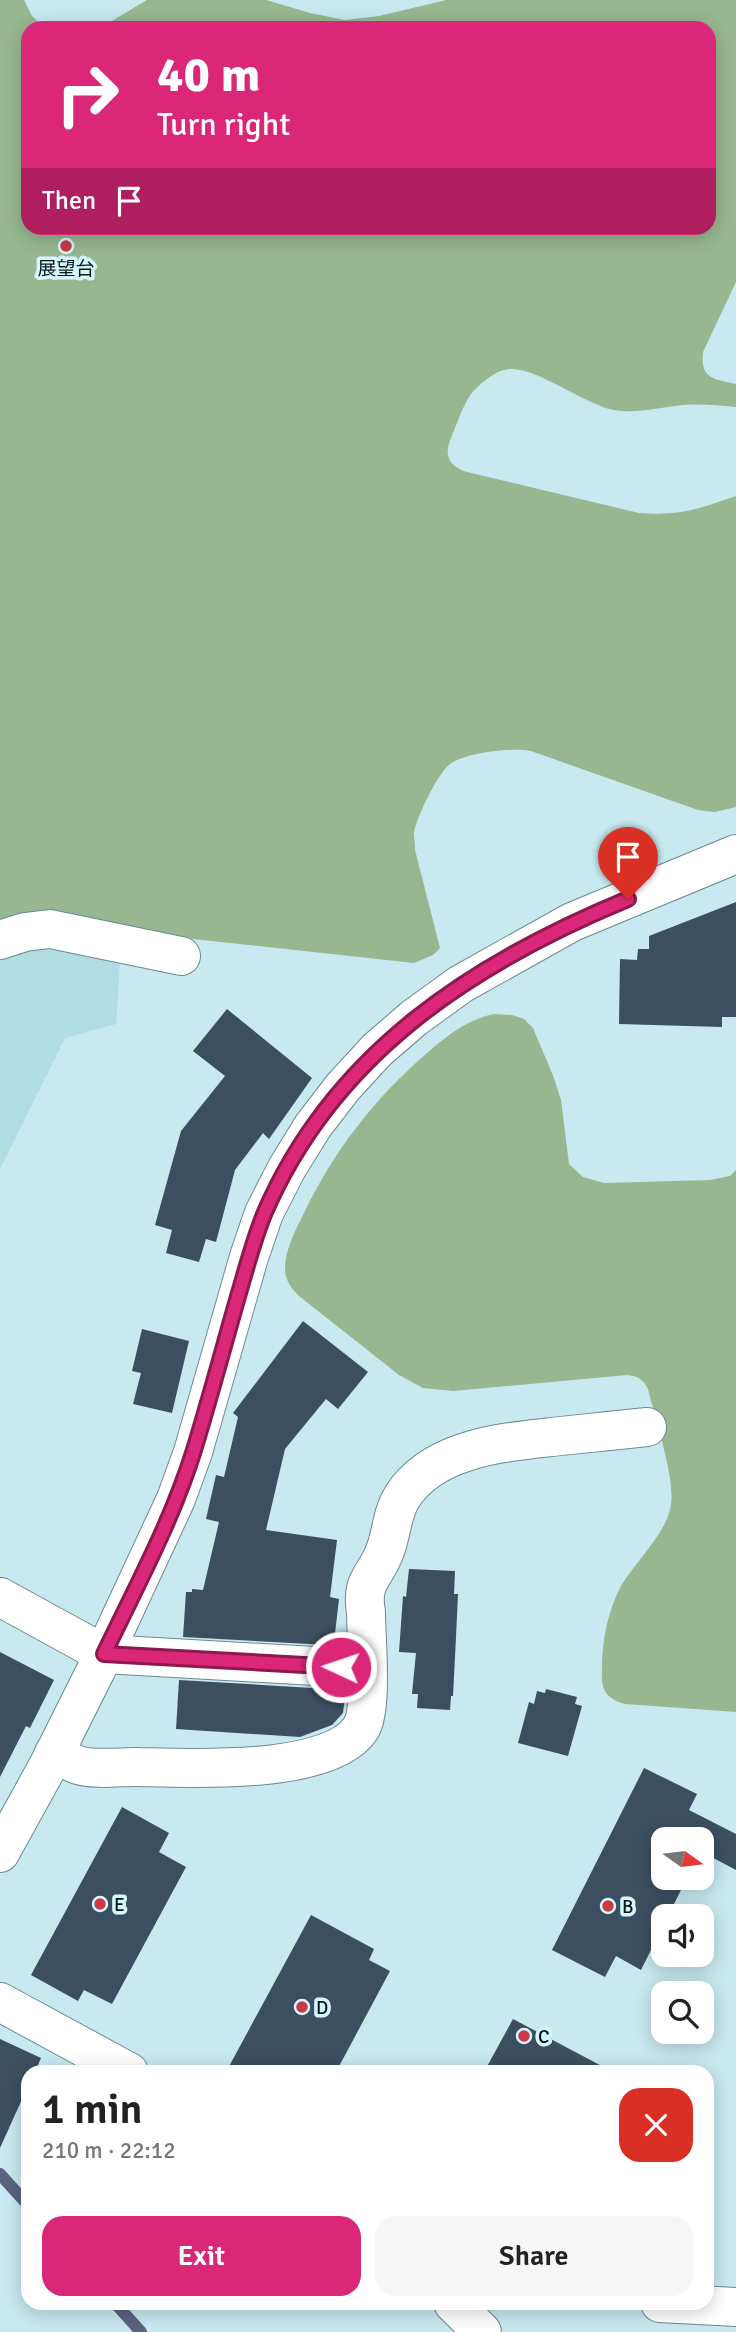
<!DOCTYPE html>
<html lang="en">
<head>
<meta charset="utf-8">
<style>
	:root { --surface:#fff; --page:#f6f6f6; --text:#222; --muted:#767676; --accent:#db2777 }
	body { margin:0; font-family:Signika,"Noto Sans JP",sans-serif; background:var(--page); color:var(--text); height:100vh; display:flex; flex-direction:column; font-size:26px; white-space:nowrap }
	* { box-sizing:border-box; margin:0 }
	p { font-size:23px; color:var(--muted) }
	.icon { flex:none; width:38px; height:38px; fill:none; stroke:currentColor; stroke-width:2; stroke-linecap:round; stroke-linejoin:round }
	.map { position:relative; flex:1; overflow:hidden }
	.panel { position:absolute; left:21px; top:2065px; width:693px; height:245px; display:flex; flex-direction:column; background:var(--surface); border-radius:21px; box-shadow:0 4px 18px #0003 }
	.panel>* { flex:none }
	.banner { position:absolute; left:21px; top:21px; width:695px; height:214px; border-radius:21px; box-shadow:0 4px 18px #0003; background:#db2777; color:#fff; overflow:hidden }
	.needle { width:46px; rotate:104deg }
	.buttons { position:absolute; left:651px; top:1827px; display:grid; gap:14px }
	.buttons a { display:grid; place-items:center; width:63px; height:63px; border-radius:14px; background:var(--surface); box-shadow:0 4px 18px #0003; font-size:35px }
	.pin { position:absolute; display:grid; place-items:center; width:60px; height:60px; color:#fff; margin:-72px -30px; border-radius:50% 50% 50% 0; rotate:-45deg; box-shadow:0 0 7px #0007 }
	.pin .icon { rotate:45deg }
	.me { position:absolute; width:77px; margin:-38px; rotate:273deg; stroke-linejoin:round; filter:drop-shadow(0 0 5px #0008) }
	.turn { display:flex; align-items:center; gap:24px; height:147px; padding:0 21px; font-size:32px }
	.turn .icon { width:91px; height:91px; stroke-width:2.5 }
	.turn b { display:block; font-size:49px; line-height:60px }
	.then { display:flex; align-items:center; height:66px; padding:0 21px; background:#0003; gap:14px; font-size:26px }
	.round { display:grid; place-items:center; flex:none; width:74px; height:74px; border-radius:21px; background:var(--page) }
	.headline { display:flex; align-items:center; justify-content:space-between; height:119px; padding:0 21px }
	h1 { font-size:42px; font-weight:600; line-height:52px }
	.primary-button { display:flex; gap:14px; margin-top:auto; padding:14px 21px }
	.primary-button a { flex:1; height:80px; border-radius:21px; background:var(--accent); color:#fff; font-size:28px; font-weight:600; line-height:80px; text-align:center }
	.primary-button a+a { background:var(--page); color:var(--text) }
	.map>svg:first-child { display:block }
	.built { fill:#b1dce3 }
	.forest { fill:#96b790 }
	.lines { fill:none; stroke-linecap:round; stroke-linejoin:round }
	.stream { stroke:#5b6382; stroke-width:12 }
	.building { fill:#3c4f60 }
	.minor-casing { stroke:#6b8a90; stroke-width:40 }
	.tertiary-casing { stroke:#6b8a90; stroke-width:40 }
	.secondary-casing { stroke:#6b8a90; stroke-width:40 }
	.minor { stroke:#fff; stroke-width:38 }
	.tertiary { stroke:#fff; stroke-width:38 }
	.secondary { stroke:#fff; stroke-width:38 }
	.route-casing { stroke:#8e194d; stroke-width:18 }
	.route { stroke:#db2777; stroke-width:12 }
	.poi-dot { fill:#c93a45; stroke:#d4f6fd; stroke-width:2.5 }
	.labels { text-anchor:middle; stroke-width:7; stroke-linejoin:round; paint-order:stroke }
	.poi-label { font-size:19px; fill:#091517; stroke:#d4f6fd; text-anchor:start }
</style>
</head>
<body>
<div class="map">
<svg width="736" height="2332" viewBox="0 0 736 2332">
	<rect width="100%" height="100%" fill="#c7e9ef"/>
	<path class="built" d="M50,947l70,13 -4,64 -51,14 -65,131v-211l28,-9z"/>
	<g class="forest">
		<path d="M0,0h24l8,16 13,12h-17v200h681v-200h-609l47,-28h119l44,13 35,7 34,-4 67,-16h290v282l-33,70c-3,27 11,27 33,32v23c-18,-2 -35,-3 -53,-2 -23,2 -47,9 -69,5 -30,-6 -78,-43 -104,-41 -13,0 -31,15 -39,25 -9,13 -14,30 -20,44 -7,16 -3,26 12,33l176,42c42,3 59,-4 97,-17v311l-21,5 -17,-2 -167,-59c-19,-4 -66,2 -81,13 -12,9 -34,54 -36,69 0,5 1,11 1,17l25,98 -7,7 -19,8 -230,-25 -107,-23 -27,-3 -50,10z"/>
		<path d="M494,1014l18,1 12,4 9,9 21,50 7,22 8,64 14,13 21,6 106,-3 20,-4 6,-6v542l-111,-8c-23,-7 -24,-17 -23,-40 1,-27 6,-53 19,-78 14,-24 47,-54 50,-82 4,-27 -16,-86 -23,-115 -5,-10 -10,-13 -21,-14l-174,16 -30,-3 -24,-13 -100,-79c-8,-8 -14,-16 -14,-28 0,-18 11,-39 19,-55 30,-62 70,-114 122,-159 20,-18 42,-35 68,-40z"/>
	</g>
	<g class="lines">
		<g class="stream">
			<path d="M0,2174l28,31"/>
			<path d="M115,2303l26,29"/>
		</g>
	</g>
	<g class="building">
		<path d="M736,902v115h-14v10l-103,-3 1,-65 17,1 1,-11h11v-13z"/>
		<path d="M227,1009l85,69 -43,61 -6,-6 -28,37 -19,72 -10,-3 -7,23 -33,-9 6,-23 -17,-5 26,-94 44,-55 -32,-25z"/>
		<path d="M303,1321l65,51 -30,37 -12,-10 -41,50 -19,81 71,10 -7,57 9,2 -5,43 11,1v3l-162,-9 3,-45h6v-3l11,1 16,-68 -13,-3 10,-44 8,2 14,-60 -5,-4z"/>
		<path d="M142,1329l47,12 -17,72 -39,-9 8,-31 -9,-2z"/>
		<path d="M409,1569l46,2 -1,23h4l-2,43 -3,59h-2l-1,14 -33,-2 1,-14h-6l4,-41 -17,-1 4,-56 3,1z"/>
		<path d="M0,1652l54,28 -24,48 -4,-2 -26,51z"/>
		<path d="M179,1680l167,10 -3,23 -11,12 -32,12 -124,-8z"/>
		<path d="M546,1689l31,8 -2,7 7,2 -14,50 -50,-13 11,-41 5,2 3,-13 8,2z"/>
		<path d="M644,1768l53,26 -8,16 47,24v36l-34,-18v-13h-39v39h24l-19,38h-5v10l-22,44 -25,-14 -11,21 -53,-27z"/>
		<path d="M122,1807l47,26 -10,19 27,15 -74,137 -28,-14 -6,11 -47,-26z"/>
		<path d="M311,1915l63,34 -5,11 21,11 -54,101h-110z"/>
		<path d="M513,2019l100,53h-129z"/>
		<path d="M0,2039l41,19 -6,14h-7v14l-28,62z"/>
	</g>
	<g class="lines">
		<g class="minor-casing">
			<g id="minor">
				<path d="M0,940l25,-8 25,-3 131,27"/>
				<path d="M0,1597l104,57 263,15"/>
				<path d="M54,1753c8,4 16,9 24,12 14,5 43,2 58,2 52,1 195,9 225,-39 12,-20 5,-90 5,-116 -6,-33 11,-36 20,-64 6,-17 6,-35 16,-51 32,-51 106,-55 159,-61 29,-3 57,-6 86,-9"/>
				<path d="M453,2303l29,29"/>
			</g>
		</g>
		<g class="tertiary-casing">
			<path id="tertiary" d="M0,1853l48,-87 56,-112 72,-155 17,-47 56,-195 15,-44 23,-45 26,-42 30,-39 34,-37 37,-32 47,-34 111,-62 164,-68"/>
		</g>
		<g class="secondary-casing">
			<g id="secondary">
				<path d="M0,2002l129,70"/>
				<path d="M660,2303l76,4"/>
			</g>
		</g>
		<use href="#minor" class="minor"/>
		<use href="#tertiary" class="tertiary"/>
		<use href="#secondary" class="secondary"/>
	</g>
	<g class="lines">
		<g class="route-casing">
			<path id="route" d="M341,1667l-237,-13c32,-67 68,-133 90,-204 16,-52 30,-105 45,-157 8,-27 15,-55 26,-81 69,-159 208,-249 363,-313"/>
		</g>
		<use href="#route" class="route"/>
	</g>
	<g class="poi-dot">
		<circle cx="66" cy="246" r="7"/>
		<circle cx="100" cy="1904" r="7"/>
		<circle cx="608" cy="1906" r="7"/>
		<circle cx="302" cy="2007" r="7"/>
		<circle cx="524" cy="2036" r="7"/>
	</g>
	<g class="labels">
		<g class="poi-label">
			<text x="66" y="275" text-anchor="middle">展望台</text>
			<text x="114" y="1911">E</text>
			<text x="622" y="1913">B</text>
			<text x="316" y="2014">D</text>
			<text x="538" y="2043">C</text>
		</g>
	</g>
</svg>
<div class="buttons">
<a><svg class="needle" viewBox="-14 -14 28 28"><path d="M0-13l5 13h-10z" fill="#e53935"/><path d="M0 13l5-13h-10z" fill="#767676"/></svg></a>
<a><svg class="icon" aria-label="sound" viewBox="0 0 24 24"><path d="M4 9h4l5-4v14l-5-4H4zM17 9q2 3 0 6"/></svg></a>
<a><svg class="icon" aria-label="search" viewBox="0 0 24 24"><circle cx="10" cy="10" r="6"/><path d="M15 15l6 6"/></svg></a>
</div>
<div class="pin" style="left:628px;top:899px;background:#d93025"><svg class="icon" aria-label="arrive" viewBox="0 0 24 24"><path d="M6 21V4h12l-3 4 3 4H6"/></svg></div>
<svg class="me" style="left:341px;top:1667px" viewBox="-20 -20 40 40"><circle r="17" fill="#db2777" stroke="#fff" stroke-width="3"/><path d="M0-11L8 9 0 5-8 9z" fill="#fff"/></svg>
<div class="banner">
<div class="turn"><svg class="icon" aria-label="right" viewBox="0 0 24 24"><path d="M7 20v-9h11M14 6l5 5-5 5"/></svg><div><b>40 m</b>Turn right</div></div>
<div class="then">Then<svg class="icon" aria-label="arrive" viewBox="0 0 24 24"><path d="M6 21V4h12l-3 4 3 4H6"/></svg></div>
</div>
<section class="panel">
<div class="headline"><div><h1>1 min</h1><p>210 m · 22:12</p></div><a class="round" style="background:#d93025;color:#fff"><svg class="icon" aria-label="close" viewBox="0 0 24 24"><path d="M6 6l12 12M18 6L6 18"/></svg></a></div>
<div class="primary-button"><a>Exit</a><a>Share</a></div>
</section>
</div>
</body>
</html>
